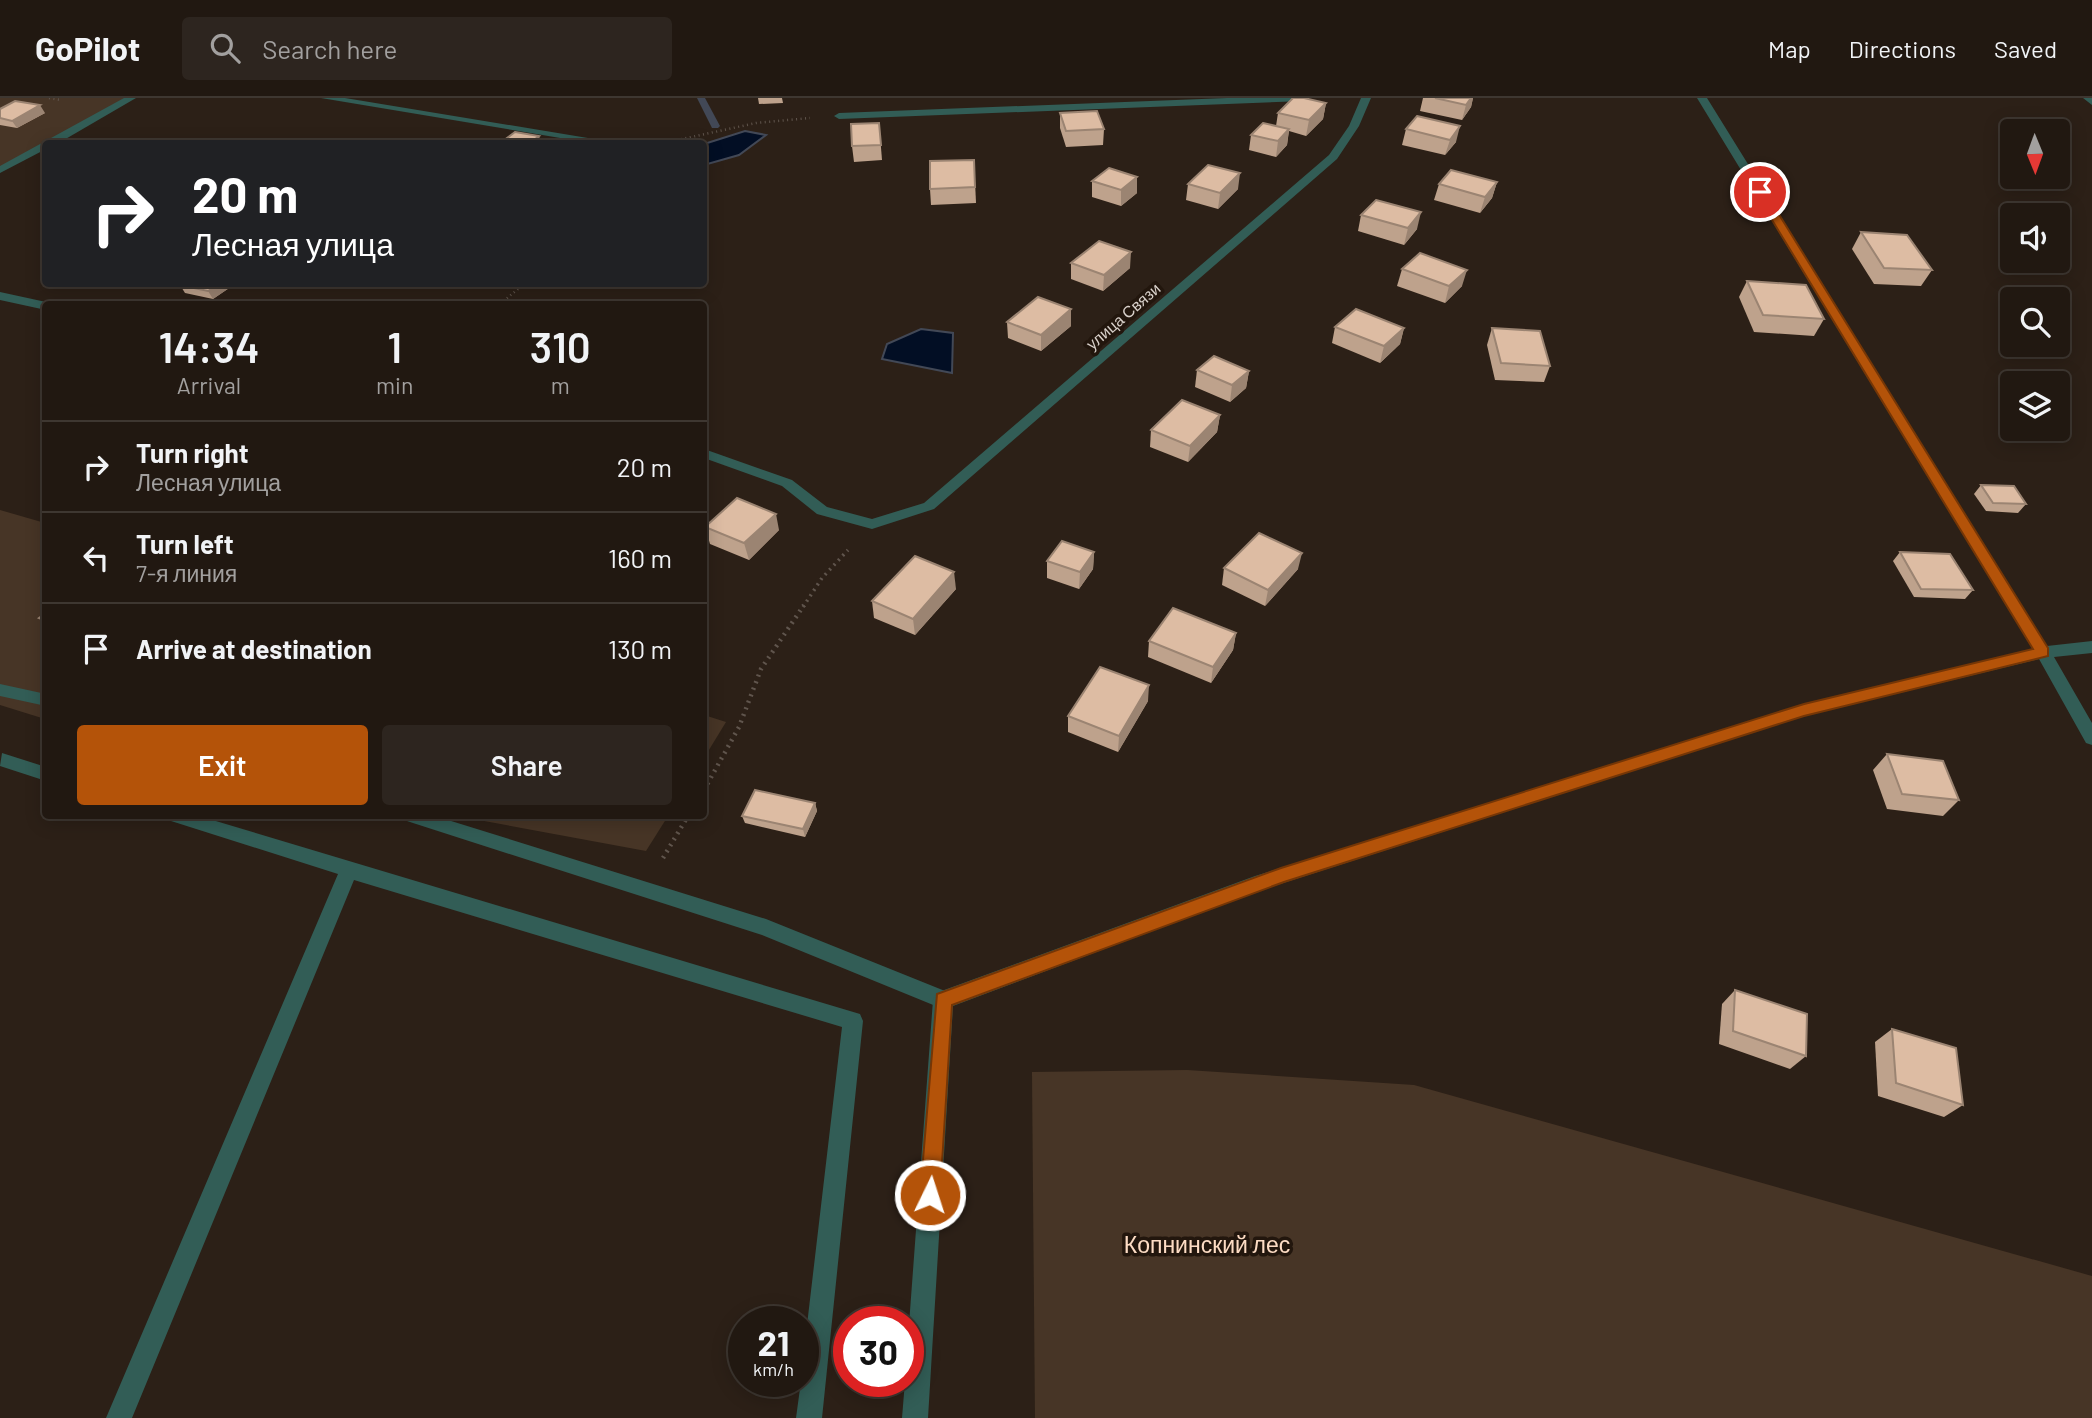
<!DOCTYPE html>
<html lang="en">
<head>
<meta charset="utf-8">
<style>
	:root { --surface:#211811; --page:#2d251f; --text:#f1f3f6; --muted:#a2a09f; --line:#3e3731; --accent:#b45309 }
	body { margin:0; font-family:Barlow,sans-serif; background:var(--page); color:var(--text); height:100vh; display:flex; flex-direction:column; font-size:26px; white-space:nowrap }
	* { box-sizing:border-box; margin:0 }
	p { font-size:23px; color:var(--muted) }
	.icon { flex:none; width:38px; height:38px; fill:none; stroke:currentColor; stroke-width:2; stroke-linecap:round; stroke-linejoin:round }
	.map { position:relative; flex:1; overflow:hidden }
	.panel { position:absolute; left:42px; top:203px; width:665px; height:518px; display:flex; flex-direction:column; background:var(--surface); border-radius:7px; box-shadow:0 4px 18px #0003,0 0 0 2px var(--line) }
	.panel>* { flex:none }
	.hud { position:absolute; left:42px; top:42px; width:665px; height:147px; border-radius:7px; box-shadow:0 4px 18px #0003,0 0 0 2px var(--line); background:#202124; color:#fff; overflow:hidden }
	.needle { width:46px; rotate:179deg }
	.controls { position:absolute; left:2000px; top:21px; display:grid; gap:14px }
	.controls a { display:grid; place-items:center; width:70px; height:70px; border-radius:7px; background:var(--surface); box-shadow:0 4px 18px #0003,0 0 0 2px var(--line); font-size:35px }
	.speed { position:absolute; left:728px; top:1208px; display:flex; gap:14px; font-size:35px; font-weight:700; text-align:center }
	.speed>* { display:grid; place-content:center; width:91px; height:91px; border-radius:50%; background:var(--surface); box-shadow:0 4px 18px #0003,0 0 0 2px var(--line); line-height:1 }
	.speed small { font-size:18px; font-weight:400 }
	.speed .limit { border:10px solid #d22; background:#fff; color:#111 }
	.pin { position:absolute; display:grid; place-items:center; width:60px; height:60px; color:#fff; margin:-30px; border:4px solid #fff; border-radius:50%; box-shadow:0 2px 7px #0007 }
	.me { position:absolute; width:77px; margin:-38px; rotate:4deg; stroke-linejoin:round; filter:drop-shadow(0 0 5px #0008) }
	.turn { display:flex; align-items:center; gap:24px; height:147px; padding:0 35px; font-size:32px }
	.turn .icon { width:91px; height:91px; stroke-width:2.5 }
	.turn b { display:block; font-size:49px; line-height:60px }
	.eta { display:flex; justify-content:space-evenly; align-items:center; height:119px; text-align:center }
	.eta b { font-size:42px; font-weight:600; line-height:49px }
	.primary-button { display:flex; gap:14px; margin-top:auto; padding:14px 35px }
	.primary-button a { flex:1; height:80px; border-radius:7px; background:var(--accent); color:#fff; font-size:28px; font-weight:600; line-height:80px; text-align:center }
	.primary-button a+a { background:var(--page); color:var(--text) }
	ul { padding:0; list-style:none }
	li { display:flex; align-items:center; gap:21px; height:91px; padding:0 35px; border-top:2px solid var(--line) }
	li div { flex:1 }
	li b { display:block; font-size:26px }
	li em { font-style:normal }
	header { display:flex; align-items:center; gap:42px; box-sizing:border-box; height:98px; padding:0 35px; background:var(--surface); border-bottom:2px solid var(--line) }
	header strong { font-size:33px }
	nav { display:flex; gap:38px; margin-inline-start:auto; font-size:24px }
	.search { width:490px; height:63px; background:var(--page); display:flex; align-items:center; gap:18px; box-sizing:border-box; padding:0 24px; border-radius:7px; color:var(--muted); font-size:26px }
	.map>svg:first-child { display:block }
	.green { fill:#473526 }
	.water { fill:#020e24; stroke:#424856; stroke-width:2 }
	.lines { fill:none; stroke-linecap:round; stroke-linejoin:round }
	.stream { fill:#424856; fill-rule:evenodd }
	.path-far2 { stroke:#60554d; stroke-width:2.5; stroke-dasharray:1 3.5; stroke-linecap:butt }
	.path-far1 { stroke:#60554d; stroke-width:3.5; stroke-dasharray:2 4.5; stroke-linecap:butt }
	.path { stroke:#60554d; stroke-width:4.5; stroke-dasharray:2 5; stroke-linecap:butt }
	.lane { fill:#325d56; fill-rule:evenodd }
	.street { fill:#325d56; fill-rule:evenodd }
	.wall { fill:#bea28c }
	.shaded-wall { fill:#9b8472 }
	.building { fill:#ddbca3; stroke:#9b8472; stroke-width:2 }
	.route { fill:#b45309; stroke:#753606; stroke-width:2 }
	.labels { text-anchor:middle; stroke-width:7; stroke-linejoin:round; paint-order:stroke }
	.far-street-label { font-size:16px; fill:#d8d0ca; stroke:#22160d }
	.near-park-label { font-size:23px; fill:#fddcc4; stroke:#22160d }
</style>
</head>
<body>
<header>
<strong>GoPilot</strong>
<div class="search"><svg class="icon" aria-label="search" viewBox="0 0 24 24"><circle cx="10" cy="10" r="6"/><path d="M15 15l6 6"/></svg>Search here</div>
<nav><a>Map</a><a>Directions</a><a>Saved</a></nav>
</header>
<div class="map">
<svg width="2092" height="1320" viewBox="0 0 2092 1320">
	<rect width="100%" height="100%" fill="#2c2017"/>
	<g class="green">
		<path d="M0,0h131l-131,71z"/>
		<path d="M0,412l45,13v196l-45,-14z"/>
		<path d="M704,617l22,7 -22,36z"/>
		<path d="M457,718h211l-22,35z"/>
		<path d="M1187,972l227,15 678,191v142h-1057l-3,-346z"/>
	</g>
	<g class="water">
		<path d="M745,33l21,4 -27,20 -35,10v-21z"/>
		<path d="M921,231l32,4 -1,40 -70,-14 5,-15z"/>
	</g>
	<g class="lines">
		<path class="stream" d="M697,0h8l15,28 -2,2h-6z"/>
		<g class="path-far2">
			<path d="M49,0l12,2"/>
			<path d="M659,46l97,-21 54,-5"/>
			<path d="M500,206l24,-20"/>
		</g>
		<path class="path-far1" d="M803,509l19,-29 26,-28"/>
		<g class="path">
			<path d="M704,692l35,-63 22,-58 43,-64"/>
			<path d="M663,760l25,-42"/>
		</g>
		<g class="lane">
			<path d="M0,586l46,10v12l-46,-10z"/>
			<path d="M2,655l44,14v14l-46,-15z"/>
			<path d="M168,718h31l661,198 3,7 -41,397h-26l5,-37h2v-22l39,-332 -488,-147 -222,538h-26l232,-544 -167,-53z"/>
			<path d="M404,718h31l331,103 184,74 3,7 -3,7 -7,2 -181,-74 -349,-112 -6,-2z"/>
		</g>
		<g class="street">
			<path d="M124,0h12l-79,46h-11v5l-46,24v-7z"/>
			<path d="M321,0h24l279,46h-28z"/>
			<path d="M1227,0h82l-5,3 -465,18 -5,-3 5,-3z"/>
			<path d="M1361,0h10l-12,28 -22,33 -403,350 -62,20 -55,-15 -35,-28 -78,-28v-9l88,31 35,27 45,12 52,-16 405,-348 20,-29z"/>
			<path d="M1697,0h10l340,548 45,-5v12l-38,4 38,66v22l-6,-2 -47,-84 -235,57 -546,175 -305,115 -25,412h-26l3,-37h3v-43l25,-338 3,-7 319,-117 549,-172 229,-55z"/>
			<path d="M2083,0h9v7z"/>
			<path d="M0,194l46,10 5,2h-5v6l-46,-10z"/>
		</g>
	</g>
	<g class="wall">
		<path d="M758,0h24l1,5 -24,1z"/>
		<path d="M1423,0h50l-2,9 -9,13 -42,-9z"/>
		<path d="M1326,5l-3,16 -17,17 -17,-5 -2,14 -11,12 -27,-7 2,-15 25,-9 2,-13z"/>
		<path d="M0,11l45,4 -28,15 -17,-3z"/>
		<path d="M1060,15l44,16 -1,16 -37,2 -6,-19z"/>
		<path d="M1417,18l39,26 -11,13 -43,-10 4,-16z"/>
		<path d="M879,25l3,37 -28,2 -2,-16z"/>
		<path d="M974,62l2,43 -45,2 -1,-16z"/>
		<path d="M1137,79v16l-16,13 -29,-9v-16z"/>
		<path d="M1497,84l-5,16 -12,15 -46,-13 5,-16z"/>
		<path d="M1188,86l50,5 -20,20 -32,-9z"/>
		<path d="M1361,117l56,14 -13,16 -46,-14z"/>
		<path d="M1861,134l71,38 -11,16 -47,-2 -22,-35z"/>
		<path d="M1071,165l59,5 -27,23 -32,-12z"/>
		<path d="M1402,171l60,17 -17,17 -48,-17z"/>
		<path d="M1747,183l77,38 -10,17 -60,-4 -15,-35z"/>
		<path d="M235,186l-22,15 -28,-6 -5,-8z"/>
		<path d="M1071,211v17l-30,25 -33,-13 -1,-16z"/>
		<path d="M1335,229l69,1 -4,16 -20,19 -48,-20z"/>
		<path d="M1492,230l58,38 -6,16 -49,-2 -8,-35z"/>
		<path d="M1197,272l52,1 -3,17 -16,14 -35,-15z"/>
		<path d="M1220,317l-3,17 -29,30 -38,-15 1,-17z"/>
		<path d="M1981,387l45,19 -8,9 -32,-2 -12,-17z"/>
		<path d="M705,429l74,3 -30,30 -39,-16z"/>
		<path d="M1094,454l-1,17 -14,20 -32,-11v-17z"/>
		<path d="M1900,454l73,38 -8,9 -51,-2 -21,-36z"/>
		<path d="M1224,470l74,1 -33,37 -43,-21z"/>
		<path d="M956,491l-41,46 -41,-17 -2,-17z"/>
		<path d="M1236,535l-3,17 -22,33 -63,-26 1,-16z"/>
		<path d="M1148,603l-30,51 -50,-20v-16z"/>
		<path d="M1887,656l72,46 -16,16 -56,-7 -14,-39z"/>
		<path d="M815,705l2,8 -12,26 -60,-14 -3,-7z"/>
		<path d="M1735,892l71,66 -16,13 -71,-25 3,-40z"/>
		<path d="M1892,931l71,76 -19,12 -66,-21 -3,-54z"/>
	</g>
	<g class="shaded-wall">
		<path d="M1471,0h2l-2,9 -9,13 4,-15z"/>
		<path d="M1326,5l-3,16 -17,17 3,-16z"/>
		<path d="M40,7l5,8 -28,15 -5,-7z"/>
		<path d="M1460,28l-4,16 -11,13 5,-15z"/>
		<path d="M1289,31l-2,16 -11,12 2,-16z"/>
		<path d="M539,38l3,8h-13z"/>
		<path d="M1240,75l-2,16 -20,20 2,-16z"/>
		<path d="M1137,79v16l-16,13v-16z"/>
		<path d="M1497,84l-5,16 -12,15 5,-16z"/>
		<path d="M1421,114l-4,17 -13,16 4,-17z"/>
		<path d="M1131,154l-1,16 -27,23 1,-16z"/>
		<path d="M1467,172l-5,16 -17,17 4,-17z"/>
		<path d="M219,186h16l-22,15 -5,-8z"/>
		<path d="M1071,211v17l-30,25v-16z"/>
		<path d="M1404,230l-4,16 -20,19 4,-17z"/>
		<path d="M1249,273l-3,17 -16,14 2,-17z"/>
		<path d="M1220,317l-3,17 -29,30 2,-16z"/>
		<path d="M776,416l3,16 -30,30 -5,-17z"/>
		<path d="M1094,454l-1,17 -14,20 1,-17z"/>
		<path d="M1302,455l-4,16 -33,37 3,-16z"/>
		<path d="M954,474l2,17 -41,46 -2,-16z"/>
		<path d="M1236,535l-3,17 -22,33 2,-16z"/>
		<path d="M1149,587l-1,16 -30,51 1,-16z"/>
		<path d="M815,705l2,8 -12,26 -2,-8z"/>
	</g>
	<g class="building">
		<path d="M1293,0h11l22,5 -17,17 -31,-7z"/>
		<path d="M1435,0h36l-5,7z"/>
		<path d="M15,3l25,4 -28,16 -12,-3v-9z"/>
		<path d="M1097,13l7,18 -38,2 -6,-18z"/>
		<path d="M1417,18l43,10 -10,14 -44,-11z"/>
		<path d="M879,25l2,22 -29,1 -1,-22z"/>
		<path d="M1263,25l26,6 -11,12 -27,-6z"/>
		<path d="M515,34l24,4 -10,8h-30z"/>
		<path d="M974,62l1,27 -45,2v-28z"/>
		<path d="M1208,67l32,8 -20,20 -32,-9z"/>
		<path d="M1109,70l28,9 -16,13 -29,-9z"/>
		<path d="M1451,72l46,12 -12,15 -46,-13z"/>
		<path d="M1376,102l45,12 -13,16 -47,-13z"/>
		<path d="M1861,134l46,3 25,35 -48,-2z"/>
		<path d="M1099,143l32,11 -27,23 -33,-12z"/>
		<path d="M1420,155l47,17 -18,16 -47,-17z"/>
		<path d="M1747,183l59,4 18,34 -61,-4z"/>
		<path d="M182,186h37l-11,7 -28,-6z"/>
		<path d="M1038,199l33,12 -30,26 -34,-13z"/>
		<path d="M1356,211l48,19 -20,18 -49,-19z"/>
		<path d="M1492,230l48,3 10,35 -49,-3z"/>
		<path d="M1214,258l35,15 -17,14 -35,-15z"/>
		<path d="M1182,302l38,15 -30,31 -39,-16z"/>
		<path d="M1981,387l33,1 12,18 -33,-1z"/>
		<path d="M737,400l39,16 -32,29 -39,-16z"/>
		<path d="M1259,435l43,20 -34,37 -44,-22z"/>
		<path d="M1062,443l32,11 -14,20 -33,-11z"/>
		<path d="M1900,454l50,2 23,36 -52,-1z"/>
		<path d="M915,458l39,16 -41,47 -41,-18z"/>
		<path d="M1173,510l63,25 -23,34 -64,-26z"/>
		<path d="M46,515v8l-7,-3z"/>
		<path d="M1100,569l49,18 -30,51 -51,-20z"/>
		<path d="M1887,656l56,7 16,39 -57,-6z"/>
		<path d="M755,692l60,13 -12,26 -61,-13z"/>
		<path d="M1735,892l72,24 -1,42 -73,-25z"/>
		<path d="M1892,931l64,19 7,57 -67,-22z"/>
	</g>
	<path class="route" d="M1760,91l5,3 283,456v8l-244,60 -520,166 -332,123 -12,190 -3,8 -7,3 -7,-3 -3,-8 17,-201 344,-126 523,-164 229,-55 -278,-457z"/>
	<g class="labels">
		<g class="far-street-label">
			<text transform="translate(1123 218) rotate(-41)" y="6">улица Связи</text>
		</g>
		<g class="near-park-label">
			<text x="1207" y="1155">Копнинский лес</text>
		</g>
	</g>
</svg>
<div class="controls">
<a><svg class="needle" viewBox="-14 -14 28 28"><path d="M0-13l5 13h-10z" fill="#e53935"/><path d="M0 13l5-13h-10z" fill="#a2a09f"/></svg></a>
<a><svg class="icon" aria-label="sound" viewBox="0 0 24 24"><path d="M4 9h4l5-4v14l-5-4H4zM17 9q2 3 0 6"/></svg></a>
<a><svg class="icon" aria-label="search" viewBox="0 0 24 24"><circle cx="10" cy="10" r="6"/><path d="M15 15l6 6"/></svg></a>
<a><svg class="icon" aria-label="layers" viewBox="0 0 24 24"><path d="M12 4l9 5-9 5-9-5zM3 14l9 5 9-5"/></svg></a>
</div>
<div class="speed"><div>21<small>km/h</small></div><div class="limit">30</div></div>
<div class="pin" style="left:1760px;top:94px;background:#d93025"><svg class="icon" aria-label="arrive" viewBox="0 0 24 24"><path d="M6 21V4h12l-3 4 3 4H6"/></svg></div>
<svg class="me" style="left:930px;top:1097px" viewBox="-20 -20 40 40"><circle r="17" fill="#b45309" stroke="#fff" stroke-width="3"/><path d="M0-11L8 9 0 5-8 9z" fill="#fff"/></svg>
<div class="hud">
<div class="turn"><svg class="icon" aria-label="right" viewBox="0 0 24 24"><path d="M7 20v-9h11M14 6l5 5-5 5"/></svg><div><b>20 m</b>Лесная улица</div></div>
</div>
<section class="panel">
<div class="eta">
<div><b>14:34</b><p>Arrival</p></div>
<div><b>1</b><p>min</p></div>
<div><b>310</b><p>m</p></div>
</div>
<ul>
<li><svg class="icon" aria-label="right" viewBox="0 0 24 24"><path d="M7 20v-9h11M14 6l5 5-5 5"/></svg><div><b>Turn right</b><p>Лесная улица</p></div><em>20 m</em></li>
<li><svg class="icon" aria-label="left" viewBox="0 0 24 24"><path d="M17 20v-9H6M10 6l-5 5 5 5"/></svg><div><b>Turn left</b><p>7-я линия</p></div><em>160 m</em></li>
<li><svg class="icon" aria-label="arrive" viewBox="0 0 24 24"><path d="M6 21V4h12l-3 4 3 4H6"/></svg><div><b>Arrive at destination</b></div><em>130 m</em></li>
</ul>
<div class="primary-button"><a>Exit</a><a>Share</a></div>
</section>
</div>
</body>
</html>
